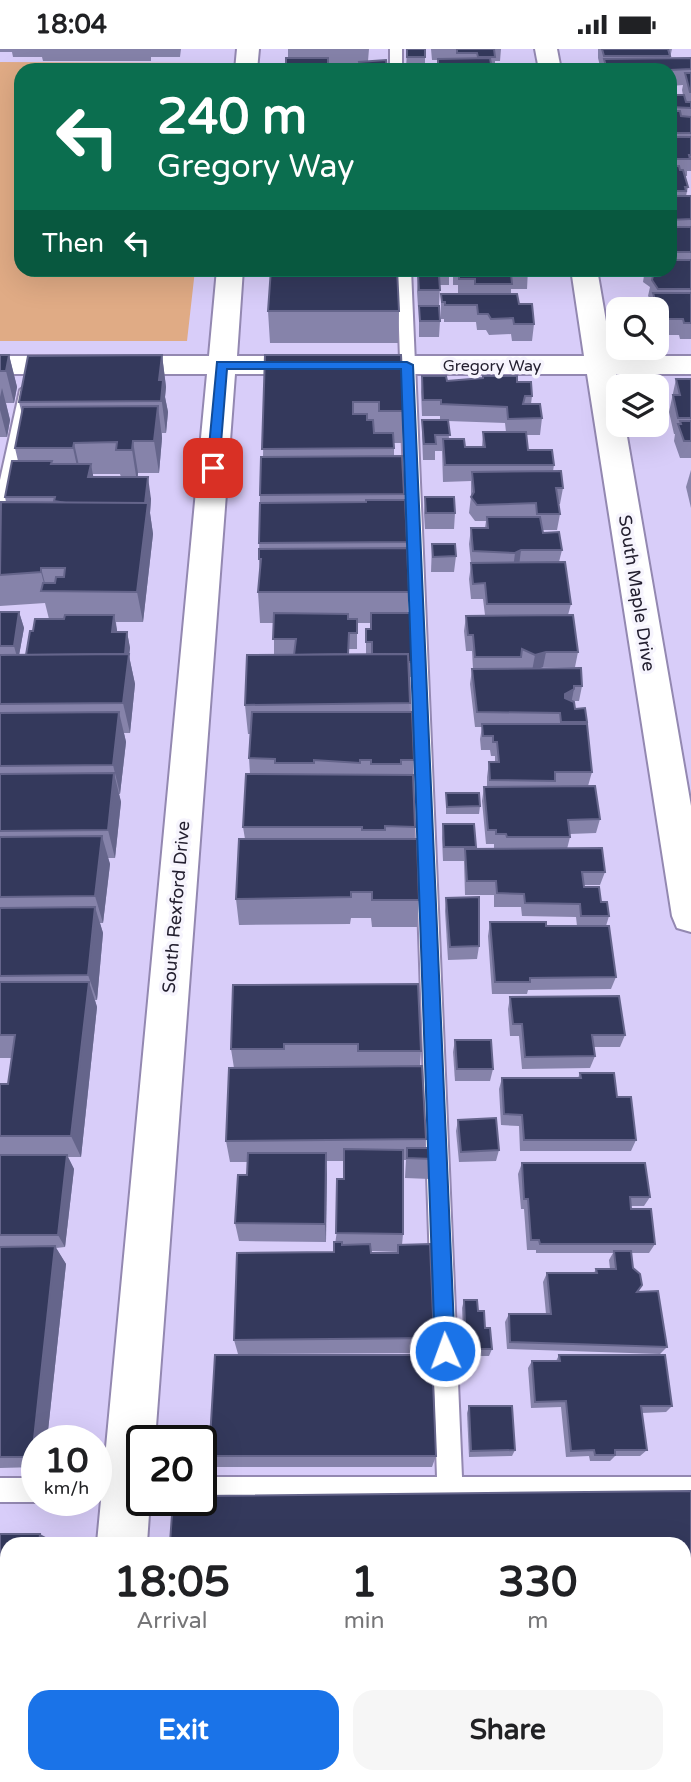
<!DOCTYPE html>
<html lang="en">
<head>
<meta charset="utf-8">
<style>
	:root { --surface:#fff; --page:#f6f6f6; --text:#202124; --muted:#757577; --accent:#1a73e8 }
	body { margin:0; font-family:"Varela Round",sans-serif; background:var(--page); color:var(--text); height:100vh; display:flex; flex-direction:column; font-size:26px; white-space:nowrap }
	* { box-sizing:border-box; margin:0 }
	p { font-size:23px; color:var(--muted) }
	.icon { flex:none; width:38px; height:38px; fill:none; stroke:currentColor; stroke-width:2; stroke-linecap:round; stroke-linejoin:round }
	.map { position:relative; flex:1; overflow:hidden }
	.details { position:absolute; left:0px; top:1488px; width:691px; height:247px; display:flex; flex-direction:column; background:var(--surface); border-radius:21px 21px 0 0; box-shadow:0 7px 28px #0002 }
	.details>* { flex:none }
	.hud { position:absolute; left:14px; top:14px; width:663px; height:214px; border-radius:21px; box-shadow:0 7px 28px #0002; background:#0b6e4f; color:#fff; overflow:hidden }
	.controls { position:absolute; left:606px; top:248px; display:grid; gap:14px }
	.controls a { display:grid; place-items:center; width:63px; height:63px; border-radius:14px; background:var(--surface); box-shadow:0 7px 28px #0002; font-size:35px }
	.speed { position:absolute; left:21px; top:1376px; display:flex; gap:14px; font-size:35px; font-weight:700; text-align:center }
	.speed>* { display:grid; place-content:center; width:91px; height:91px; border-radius:50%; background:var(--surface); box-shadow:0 7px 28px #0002; line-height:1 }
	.speed small { font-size:18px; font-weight:400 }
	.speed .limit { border:4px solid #111; border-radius:10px; background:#fff; color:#111 }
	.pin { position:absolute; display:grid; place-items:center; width:60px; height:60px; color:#fff; margin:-30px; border-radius:14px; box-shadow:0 4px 10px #0006 }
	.me { position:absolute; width:77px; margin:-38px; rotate:358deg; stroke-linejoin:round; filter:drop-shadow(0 0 5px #0008) }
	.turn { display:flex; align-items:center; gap:24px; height:147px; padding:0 28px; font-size:32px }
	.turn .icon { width:91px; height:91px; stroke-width:2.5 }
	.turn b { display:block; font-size:49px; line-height:60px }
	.then { display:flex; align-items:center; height:66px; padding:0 28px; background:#0003; gap:14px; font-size:26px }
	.eta { display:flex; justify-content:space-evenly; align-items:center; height:119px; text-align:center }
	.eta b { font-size:42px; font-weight:700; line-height:49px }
	.primary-button { display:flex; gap:14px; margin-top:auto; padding:14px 28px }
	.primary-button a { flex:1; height:80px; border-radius:21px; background:var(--accent); color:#fff; font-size:28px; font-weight:700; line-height:80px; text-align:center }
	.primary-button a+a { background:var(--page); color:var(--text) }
	.status { display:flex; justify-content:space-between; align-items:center; height:49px; padding:0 35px; background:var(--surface); direction:ltr }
	.status svg { height:19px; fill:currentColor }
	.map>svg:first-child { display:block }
	.green { fill:#e0ab85 }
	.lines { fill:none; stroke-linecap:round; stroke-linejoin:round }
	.service-casing { stroke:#9388b1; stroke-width:4 }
	.minor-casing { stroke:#9388b1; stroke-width:4 }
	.service { fill:#fff; fill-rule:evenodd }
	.minor { fill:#fff; fill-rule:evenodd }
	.wall { fill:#8683aa; fill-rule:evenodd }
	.shaded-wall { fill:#65658b }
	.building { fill:#34395c; stroke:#65658b; stroke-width:2 }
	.route { fill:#1a73e8; stroke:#114b97; stroke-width:2 }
	.labels { text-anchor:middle; stroke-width:7; stroke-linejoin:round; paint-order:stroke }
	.far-street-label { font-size:16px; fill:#242030; stroke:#f6f4fd }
	.street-label { font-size:18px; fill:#242030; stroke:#f6f4fd }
</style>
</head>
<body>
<div class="status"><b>18:04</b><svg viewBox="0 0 49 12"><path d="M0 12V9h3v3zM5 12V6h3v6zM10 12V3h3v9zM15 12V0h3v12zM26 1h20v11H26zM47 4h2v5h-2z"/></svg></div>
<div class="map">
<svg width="691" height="1733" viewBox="0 0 691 1733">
	<rect width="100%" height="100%" fill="#d8cdf9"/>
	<path class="green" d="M0,13l216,1v7h-195v199l174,1 -8,71h-187z"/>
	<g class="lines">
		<g class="service-casing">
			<g id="service">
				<rect x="390" y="0" width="12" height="21"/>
				<path d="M397,220h14l51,1208h229v24l-494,-1h4v-23h236z"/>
				<path d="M27,336l7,5 -26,125 -8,5v-40l20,-90z"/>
				<path d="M0,1429h37v22h6l-6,2h-37z"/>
			</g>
		</g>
		<g class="minor-casing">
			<g id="minor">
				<path d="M237,0h22l-2,21h-22z"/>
				<path d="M535,0h22l4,21h-22z"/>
				<path d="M217,220h26l-6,87h347l-13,-87h26l15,87h79v18h-75l2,51h7l66,381v126l-14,-4 -5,-12 -85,-542h-352l-80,1066h-13v60h8l-3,43h-50l110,-1169h-207v-18h209z"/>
				<path d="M75,1727h54l-1,6h-54z"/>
			</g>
		</g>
		<use href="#service" class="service"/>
		<use href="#minor" class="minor"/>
	</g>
	<g class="wall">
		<path d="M0,0h181l-1,8h-29v4h-108l-1,-4h-29l-1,-5h-12z"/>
		<path d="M288,0h81l-1,12 19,9h-101l2,-12z"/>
		<path d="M407,0l18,8v13h-19z"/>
		<path d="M431,0h1v1v-1h69l-1,12h-5v3l-58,3 1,-7h-6z"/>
		<path d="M598,0h74l-2,9h21v113h-4v5h-2l3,11 -2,9h5v143h-11l-1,-4h-21l-2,-4v-21h-6l2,-9 -4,-5 2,-9 -7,-5 2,-13h25v-176l1,2h12l-1,-5 1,-5 -13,1v-16h-69l-3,-12z"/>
		<path d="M271,220h126l2,42 -1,32h-128l-2,-32z"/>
		<path d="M416,220h33v16h-9l-1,21 1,15 -1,16h-20v-30h-1l-1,-16 1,-16h7v-2l-9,-1z"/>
		<path d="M453,220h75l-1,20h-16v5l23,30 -2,17h-20l-1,-7 -22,1 -3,-5h-9l-1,-8h-32v-3h-3v-25h17v-9h-5z"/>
		<path d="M0,306h9l8,32 -3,16h-8l4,17 -3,17h-7z"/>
		<path d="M162,306l4,32 -1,10 3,15 -2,21h-4v5l-3,35h-21v4l13,22 -1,14 3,21 -10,88h-27l1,10h10l3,16 -1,8 6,28 -5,49h-6l2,9 -6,52h-1l2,8 -6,56h-7l2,6 -7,59h-3l3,10 -6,67h-2l2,7 -16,150h-13l6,12 -9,78 -9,1 10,16 -19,176h-10v27l-37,1v-384h8l4,-26h-12v-446h19l5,16 -5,27h7l7,-24 16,-12 -4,-16 -45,3v-99l6,-5 -1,-5 13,-36 -3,-13 7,-34 -3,-12zM93,425h27l1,3h-28z"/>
		<path d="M265,306l139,56 -2,32h-8v13l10,38 3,48 2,50 -2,21 6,49 -1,15h-3l1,35 4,48 -1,15 2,52 -1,12 5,61 -2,27h-45l-1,-9h-20l-1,6 -111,1 -3,-26 9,-60 -2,-12 7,-53 -1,-16 1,-24h-2l-3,-29 29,-50v-32h-14l-2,-31 2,-19 -1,-14 1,-64 3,-38zM357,574h14v6h-5v25h-18l1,-5h8z"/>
		<path d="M422,327l25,5 70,1 15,14 -1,8 11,14 -2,17h-14l2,15 26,15 -1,6 10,17 -3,16h-2l2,10 -3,16h-15l1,3 19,17 -3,12 12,42 -3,11 10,37 -3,15h-32l-3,1 42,18 -3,15h-7l3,8 12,13 5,50 -4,14 12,33 -4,14 -26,1v3l-3,12 38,23 -5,13h-16v2l17,15 8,14 -3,10 10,51 -5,12 -83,1 -1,4h-35l-4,-58 2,-14 56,4h31l-1,-9 -54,-1 -1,-9h-27v-12h-29l-1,-34h-21l-1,-23 1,-14 33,23v2l18,-1v-4h-8l-4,-43 2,-14h3v-10l2,-15h6v-6h-4l-1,-6h-9l-1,-11 2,-12h-7l-5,-43 2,-15h1l-1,-18h-6l-2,-20 2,-15 19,-1 -2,-16h-12l-2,-20 2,-14 -2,-21 2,-16h14l1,-7h-11l-6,-8 2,-17v-15l-28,1 -1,-31h-7v9h-12l-1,-24v-16h18v-4h-18l-1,-24zM448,372l57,2 1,9h-23l-1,15h-17l-16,-8z"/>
		<path d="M676,330h15v79h-11l-6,-17 1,-7h-1l-5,-22z"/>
		<path d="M691,421v38l-5,-21z"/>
		<path d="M425,448l30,16 -1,16h-29l-1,-16z"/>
		<path d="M432,495l24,12 -2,16h-23z"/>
		<path d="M446,744l34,13 -1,8h-33z"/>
		<path d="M446,849l33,48 -2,13 -29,1 -3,-49z"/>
		<path d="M233,936l188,66 -1,15 6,73 -2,9 9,11 -3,20 -25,-1 1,-18h-3v74l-1,11 32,93 -3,15 -193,1 -4,-14 100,-88 10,-73v-18h-18v81l-87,-1 -4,-18 12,-48 1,-13h-18l-4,-21 8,-73 -3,-19zM371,1202l27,1 -1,1h-26z"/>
		<path d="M510,948l115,38 -5,12h-26l1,9 -5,12 -68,1 -3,-33h-9l-2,-27z"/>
		<path d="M455,991l38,29 -3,12h-35l-2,-29z"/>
		<path d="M580,1024l37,24 19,43 -5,11h-111l-1,-25 -18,-1 -2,-36 3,-11h76z"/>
		<path d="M458,1071l41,30 -3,11 -37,1 -3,-31z"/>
		<path d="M522,1114l128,34 -6,9h-13v3l24,35 -6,9h-18l2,15 5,24 29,55 -7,7 -153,-5 -2,-27 4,-8h37l-3,-32 4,-9h47l2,-4h14l-1,-9 4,-7h-77v-3h-9l-3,-41h-3l-3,-35z"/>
		<path d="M464,1251l14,11 14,38 -3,7h-25l-2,-48z"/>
		<path d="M559,1306l113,51 -6,6 -24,1 5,37 -7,6h-25l-5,5h-20l-1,-5 -23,1 -5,-50 -30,1 -3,-40 4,-7h24z"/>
		<path d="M469,1357l46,44 -3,6 -43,1 -2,-44z"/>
		<path d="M209,1407h227l-4,11h-217z"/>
	</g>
	<g class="shaded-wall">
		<path d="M9,306l8,32 -3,16 -8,-32z"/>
		<path d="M162,306l4,32 -1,10 3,15 -2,21 -7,-53z"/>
		<path d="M2,339l8,32 -3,17 -7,-27v-13z"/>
		<path d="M158,357l4,32 -3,35 -5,-32z"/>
		<path d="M133,392l5,32 -1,9 -5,-32z"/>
		<path d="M74,394l7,32 -1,5 -7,-32z"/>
		<path d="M91,415l4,22 -7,-9z"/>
		<path d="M148,428l3,22 -1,14 3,21 -10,88 -6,-30z"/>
		<path d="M521,501l-2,16 -6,3 2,-16z"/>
		<path d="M41,519l6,23h-1l-5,-19z"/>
		<path d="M19,563l5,16 -6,33 -4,-15z"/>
		<path d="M114,566l3,15 -1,18 -4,-16z"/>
		<path d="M127,583l3,16 -1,8 6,28 -5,49 -7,-30 1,-41z"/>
		<path d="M546,603l-3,15 -11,4 3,-16z"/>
		<path d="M574,640l-3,15 -9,5 3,-15z"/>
		<path d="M119,663l7,30 -6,52 -7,-29z"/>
		<path d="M114,724l7,29 -6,56 -7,-28z"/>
		<path d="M102,787l8,28 -7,59 -8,-27z"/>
		<path d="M95,858l8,26 -6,67 -9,-25z"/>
		<path d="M89,933l8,25 -16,150 -10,-21z"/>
		<path d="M326,1104l1,21 -1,68 -1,-18z"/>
		<path d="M67,1106l7,14 -9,78 -7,-12z"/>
		<path d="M55,1197l11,18 -19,176h-10v21l-5,-4z"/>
		<path d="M40,1485l13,7 -1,2h-13z"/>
		<path d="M0,1567l7,3v64l-1,9h-6z"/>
	</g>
	<g class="building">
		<rect x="407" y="0" width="18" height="8"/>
		<path d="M457,0h37l1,8h-17l-1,-4h-20z"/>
		<path d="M602,0h66l2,7h-66z"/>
		<rect x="286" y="9" width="42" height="12"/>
		<path d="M490,9l1,6 14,1 1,5h-71l3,-4v-7z"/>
		<path d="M691,9v11l-21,1h-63l-3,-11z"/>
		<path d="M386,11l1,10h-27l-1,-8z"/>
		<path d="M685,24h6v19h-1z"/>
		<path d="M670,44l1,2h13l2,7h5v6l-21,-1z"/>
		<path d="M671,62h9l1,5 10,1v16h-21v-19h2z"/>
		<path d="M670,88h21v18h-2l1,4h-20z"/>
		<path d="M670,117h9l1,4h3l5,17h-3l1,4h-16z"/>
		<path d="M670,147h21v23l-21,1z"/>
		<rect x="670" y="178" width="21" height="25"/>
		<path d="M670,211h21v29h-33l-6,-9 2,-9 -2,-2h18z"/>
		<path d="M271,220h83v4h4v-3l39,-1 2,42h-131z"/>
		<path d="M425,220h24l1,7 -24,-1z"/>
		<path d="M459,220h69l1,4h-18l1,11h-37v-5h-16z"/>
		<path d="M418,226h21l1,15h-21z"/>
		<path d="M653,244h38v30h-7l-1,-4h-22z"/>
		<path d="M441,245h76l2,10h13l2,20h-20l-1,-6 -22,1 -3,-5h-10l-1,-9h-32v-3h-3z"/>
		<path d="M419,257h20l1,15h-20z"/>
		<path d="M0,306h9l-3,16h-6z"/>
		<path d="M162,306l-3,25h4l-2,21 -142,1 9,-46z"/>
		<path d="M265,306h136l3,56h-25v-9h-26v12h14v6h6l1,13h19l1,15 -132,1z"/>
		<path d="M422,327h24l1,5 36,-3v-2h34v6h14l1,14h-7l-2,8h17l2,14 -34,1 -1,-12 -66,-3v-4h-18z"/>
		<path d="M676,330h15v39h-13l-5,-23h7z"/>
		<path d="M158,357l-4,35h-21l-1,9h-16l1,-8 -43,1 -1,5h-58l8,-41z"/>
		<path d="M422,371h26l2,15h-15l1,9h-12z"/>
		<path d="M680,372h11v20h-7l-6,-17h3z"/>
		<path d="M483,383h43l2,18h24l2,15h-109l-2,-26h21l1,8h20z"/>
		<path d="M402,407l2,38 -144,1 1,-38z"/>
		<path d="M12,412h40l-1,3h40l-3,13h60l-3,26h-79l-12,-2 1,-4h-50z"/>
		<path d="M561,422l2,17h-7l4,26h-23l-1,-11 -59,2 -6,-8 3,-5 -2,-20z"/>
		<path d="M425,448h29l1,16h-29z"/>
		<path d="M366,451h39l2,42 -148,1 1,-40 106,-1z"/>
		<path d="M1,453l147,1 -11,89 -96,-1 2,-8h12l1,-6h8l1,-9h-24v4l-41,3z"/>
		<path d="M487,468h53l3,16 16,-1 3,18h-41l-6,3 -42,-2 -2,-23h17z"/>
		<path d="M432,495h23l1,12 -23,1z"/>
		<path d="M407,499l2,44h-151l3,-33h-2v-10z"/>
		<path d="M565,513l6,42h-84l-2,-21 -12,1 -2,-21z"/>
		<path d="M0,563h19l-5,34h-14z"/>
		<path d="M274,564l74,1v5h9v14h-8l-1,21 -54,1 2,-16h-23z"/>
		<path d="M371,564h40l2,49h-5v-8h-36v-12h-6v-13h5z"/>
		<path d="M65,566h49l-2,17h15l-2,22 -99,1 4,-24h3l2,-12h29z"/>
		<path d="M573,566l5,37h-32l-11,3 -13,-6 -1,8h-46l-2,-22h-5l-2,-19z"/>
		<path d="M129,605l-6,49 -123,1v-49z"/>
		<path d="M408,605l2,49 -165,2 2,-50z"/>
		<path d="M581,619l1,18h-8v3l-9,5v4l9,4 1,7 10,-1 2,14h-26l-1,-9 -83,-1 -5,-43z"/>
		<path d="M119,663l-6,53 -113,1v-53z"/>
		<path d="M252,663h160l2,48h-13v4h-30v-4h-11v3l-46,-3v3h-39v-4l-26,-1z"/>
		<path d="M482,675h105l5,48h-37v9l-65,-1 -1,-18h10l-2,-20h-4v-6h-10z"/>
		<path d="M114,724l-6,57 -108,1v-57z"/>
		<path d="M246,725l167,1 2,52 -30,-1v4h-23v-3h-119z"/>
		<path d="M595,737l5,33 -32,1 2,17h-63l-1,-3h-10v-4h-8l-4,-43z"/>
		<path d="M446,744h33l1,13 -33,1z"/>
		<path d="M443,775h31l2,23h-32z"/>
		<path d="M102,787l-7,60 -95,1v-60z"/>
		<path d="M239,790h178l2,61h-47v-8h-21v5l-115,2z"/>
		<path d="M602,799l3,24h-23l2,15h15l2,15h6l2,14h-28l-1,-12 -55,-1 -1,-9 -27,-1 -1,-12h-29l-2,-32z"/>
		<path d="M479,848v49l-29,1 -4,-49z"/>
		<path d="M95,858l-7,68 -88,1v-68z"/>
		<path d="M490,873h56v4h63l7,51 -86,1v4h-35z"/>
		<path d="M0,933h89l-18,154h-71v-52h8l7,-49h-15z"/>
		<path d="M418,935l3,67h-63v-7h-74v5h-53l2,-64z"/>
		<path d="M619,947l6,39h-33l3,21 -70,1 -3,-33h-9l-3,-27z"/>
		<path d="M455,991h36l2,29h-36z"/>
		<path d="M422,1017l4,73 -200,2 3,-73z"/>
		<path d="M580,1024h34l3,24h14l5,43h-112l-2,-25 -18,-1 -2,-36h79z"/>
		<path d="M496,1069l3,32 -38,2 -3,-32z"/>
		<path d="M407,1099h25l1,11 -26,-1z"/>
		<path d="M344,1100l59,1v84l-67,-1 1,-54h7z"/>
		<path d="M248,1104h78l-1,71 -90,-1 3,-48h9z"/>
		<path d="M0,1106h67l-9,80h-58z"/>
		<path d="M522,1114h123l5,34h-20l1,12h20l4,35h-115l-1,-4h-8l-3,-41h-4z"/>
		<path d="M334,1193h8v3l28,-1 1,9h27v-8l32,-1 4,94 -200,2 3,-87 97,-1z"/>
		<path d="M55,1197l-23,211h-32v-210z"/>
		<path d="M614,1202h17l2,17 7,6 2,11 -5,7 21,-1 9,56 -157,-5 -1,-28h42l-4,-41h50l-1,-4h20z"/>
		<path d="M464,1251h13l1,11h6l1,17h5l2,21h-26z"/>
		<path d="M215,1306h217l4,101h-227z"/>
		<path d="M559,1306h106l7,51h-31l6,44h-32v5h-20l-1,-5 -23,1 -5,-50 -31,1 -3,-41h28z"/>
		<path d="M469,1357h43l3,44 -44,1z"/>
		<path d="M691,1442v291h-344v-6h337v-233h-514l3,-43h28v-4z"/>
		<path d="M0,1485h40l-1,9h-32v73h-7z"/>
		<rect x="0" y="1642" width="7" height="77"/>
	</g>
	<path class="route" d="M217,313h190l6,3 42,986 -3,7 -7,3 -7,-3 -3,-7 -34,-982h-174l-8,99 -6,4 -6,-4z"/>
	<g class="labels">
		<g class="far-street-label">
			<text x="492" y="322">Gregory Way</text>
		</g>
		<g class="street-label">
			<text transform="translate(637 544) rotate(81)" y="6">South Maple Drive</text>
			<text transform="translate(176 858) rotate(-85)" y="6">South Rexford Drive</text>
		</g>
	</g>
</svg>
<div class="controls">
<a><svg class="icon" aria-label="search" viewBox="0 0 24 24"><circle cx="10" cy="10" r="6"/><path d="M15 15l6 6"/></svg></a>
<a><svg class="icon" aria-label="layers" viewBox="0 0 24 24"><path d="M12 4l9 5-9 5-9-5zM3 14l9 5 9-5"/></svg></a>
</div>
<div class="speed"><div>10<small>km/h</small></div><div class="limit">20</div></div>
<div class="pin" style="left:213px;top:419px;background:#d93025"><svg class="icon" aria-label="arrive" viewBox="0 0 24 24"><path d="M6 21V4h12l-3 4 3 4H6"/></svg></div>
<svg class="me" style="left:445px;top:1302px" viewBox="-20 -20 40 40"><circle r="17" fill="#1a73e8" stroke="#fff" stroke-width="3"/><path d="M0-11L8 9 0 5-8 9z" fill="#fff"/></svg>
<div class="hud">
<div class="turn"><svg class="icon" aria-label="left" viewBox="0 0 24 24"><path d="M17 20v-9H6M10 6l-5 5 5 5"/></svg><div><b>240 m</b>Gregory Way</div></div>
<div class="then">Then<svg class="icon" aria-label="left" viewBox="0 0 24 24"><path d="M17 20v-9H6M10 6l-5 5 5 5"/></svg></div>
</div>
<section class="details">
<div class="eta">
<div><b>18:05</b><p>Arrival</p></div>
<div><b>1</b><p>min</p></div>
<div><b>330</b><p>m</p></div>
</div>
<div class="primary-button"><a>Exit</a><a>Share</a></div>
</section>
</div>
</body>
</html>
